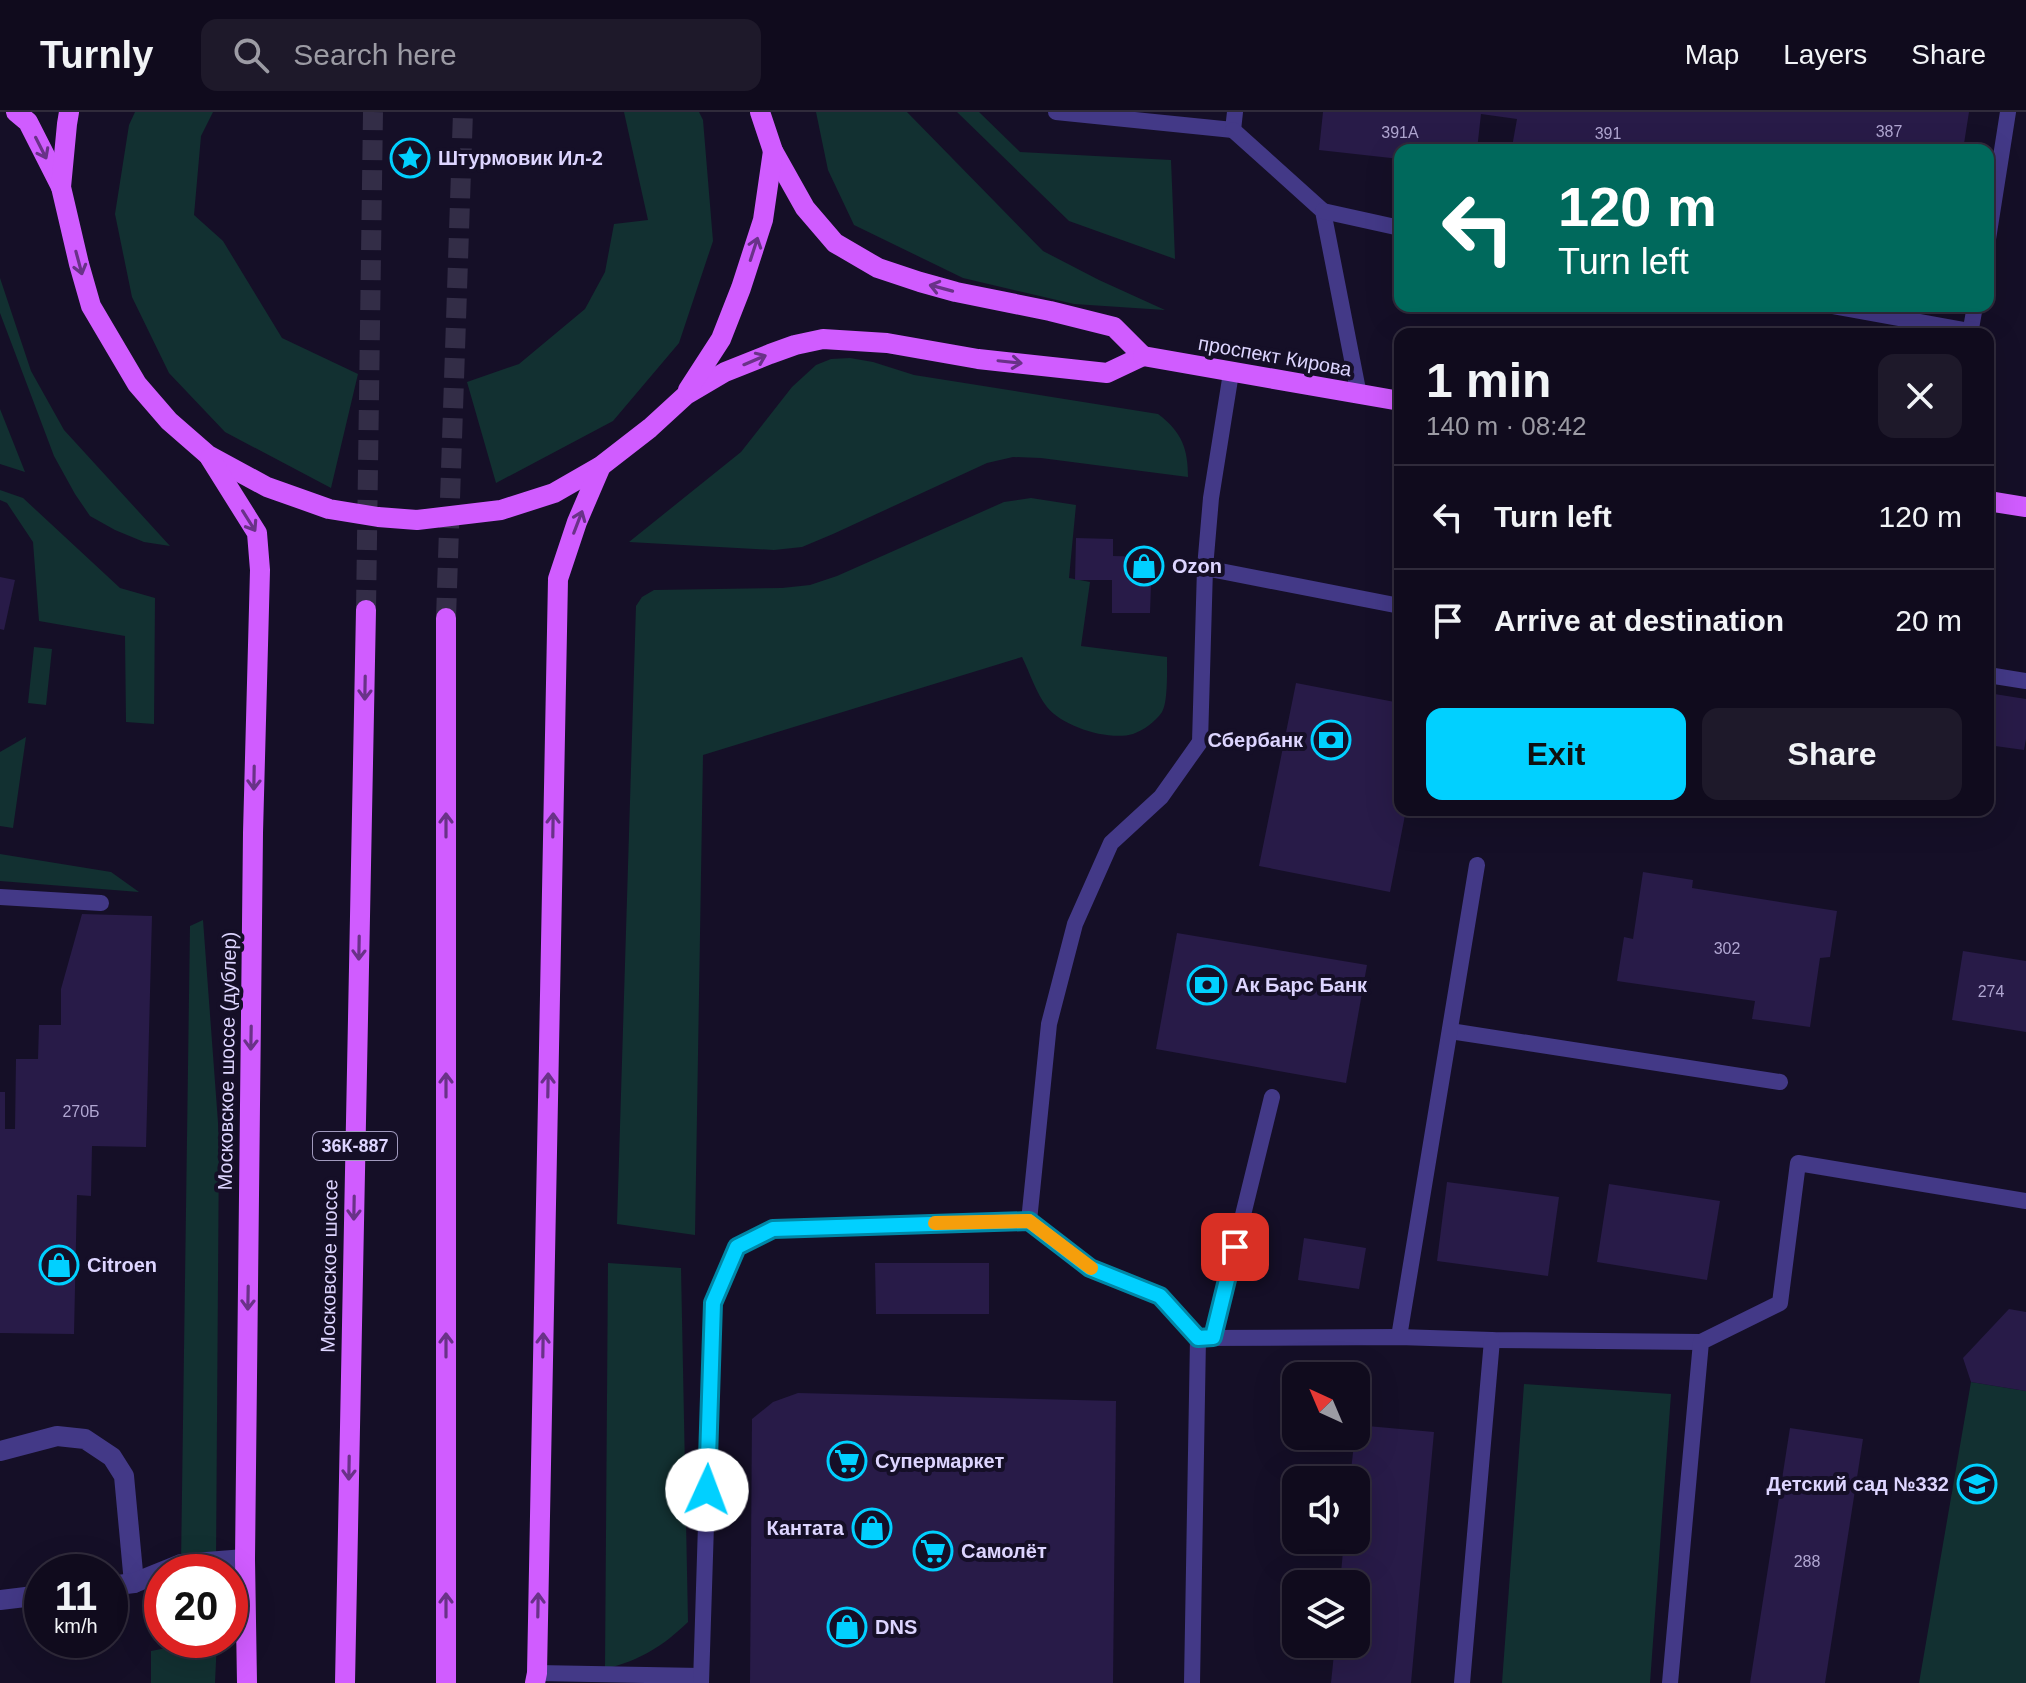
<!DOCTYPE html>
<html lang="en">
<head>
<meta charset="utf-8">
<style>
	:root { --surface:#100b1d; --page:#1e192a; --text:#f1f3f6; --muted:#9c9ba4; --line:#302b3b; --accent:#01d0ff }
	body { margin:0; font-family:Arial,sans-serif; background:var(--page); color:var(--text); height:100vh; display:flex; flex-direction:column; font-size:30px; white-space:nowrap }
	* { box-sizing:border-box; margin:0 }
	p { font-size:26px; color:var(--muted) }
	.icon { flex:none; width:44px; height:44px; fill:none; stroke:currentColor; stroke-width:2; stroke-linecap:round; stroke-linejoin:round }
	.map { position:relative; flex:1; overflow:hidden }
	.sheet { position:absolute; left:1394px; top:216px; width:600px; height:488px; display:flex; flex-direction:column; background:var(--surface); border-radius:16px; box-shadow:0 8px 32px #0002,0 0 0 2px var(--line) }
	.sheet>* { flex:none }
	.banner { position:absolute; left:1394px; top:32px; width:600px; height:168px; border-radius:16px; box-shadow:0 8px 32px #0002,0 0 0 2px var(--line); background:#00695c; color:#fff; overflow:hidden }
	.needle { width:52px; rotate:316deg }
	.tools { position:absolute; left:1282px; top:1250px; display:grid; gap:16px }
	.tools a { display:grid; place-items:center; width:88px; height:88px; border-radius:16px; background:var(--surface); box-shadow:0 8px 32px #0002,0 0 0 2px var(--line); font-size:40px }
	.speed { position:absolute; left:24px; top:1442px; display:flex; gap:16px; font-size:40px; font-weight:700; text-align:center }
	.speed>* { display:grid; place-content:center; width:104px; height:104px; border-radius:50%; background:var(--surface); box-shadow:0 8px 32px #0002,0 0 0 2px var(--line); line-height:1 }
	.speed small { font-size:20px; font-weight:400 }
	.speed .limit { border:12px solid #d22; background:#fff; color:#111 }
	.pin { position:absolute; display:grid; place-items:center; width:68px; height:68px; color:#fff; margin:-34px; border-radius:16px; box-shadow:0 4px 12px #0006 }
	.me { position:absolute; width:88px; margin:-44px; rotate:2deg; stroke-linejoin:round; filter:drop-shadow(0 0 6px #0008) }
	.turn { display:flex; align-items:center; gap:28px; height:168px; padding:0 32px; font-size:36px }
	.turn .icon { width:104px; height:104px; stroke-width:2.5 }
	.turn b { display:block; font-size:56px; line-height:68px }
	.round { display:grid; place-items:center; flex:none; width:84px; height:84px; border-radius:16px; background:var(--page) }
	.headline { display:flex; align-items:center; justify-content:space-between; height:136px; padding:0 32px }
	h1 { font-size:48px; font-weight:700; line-height:60px }
	.button { display:flex; gap:16px; margin-top:auto; padding:16px 32px }
	.button a { flex:1; height:92px; border-radius:16px; background:var(--accent); color:#111; font-size:32px; font-weight:700; line-height:92px; text-align:center }
	.button a+a { background:var(--page); color:var(--text) }
	ul { padding:0; list-style:none }
	li { display:flex; align-items:center; gap:24px; height:104px; padding:0 32px; border-top:2px solid var(--line) }
	li div { flex:1 }
	li b { display:block; font-size:30px }
	li em { font-style:normal }
	header { display:flex; align-items:center; gap:48px; box-sizing:border-box; height:112px; padding:0 40px; background:var(--surface); border-bottom:2px solid var(--line) }
	header strong { font-size:38px }
	nav { display:flex; gap:44px; margin-inline-start:auto; font-size:28px }
	.search { width:560px; height:72px; background:var(--page); display:flex; align-items:center; gap:20px; box-sizing:border-box; padding:0 28px; border-radius:16px; color:var(--muted); font-size:30px }
	.map>svg:first-child { display:block }
	.green { fill:#123031 }
	.building { fill:#281b48 }
	.lines { fill:none; stroke-linecap:round; stroke-linejoin:round }
	.primary-tunnel { stroke:#332d47; stroke-width:20; stroke-dasharray:20 10; stroke-linecap:butt }
	.lane { stroke:#433987; stroke-width:16 }
	.street { stroke:#433987; stroke-width:20 }
	.primary { stroke:#d05cff; stroke-width:20 }
	.oneway { stroke:#693288 }
	.route-casing { stroke:#0187a6; stroke-width:20 }
	.route { stroke:#01d0ff; stroke-width:14 }
	.slow { stroke:#f59e0b; stroke-width:14 }
	.labels { text-anchor:middle; stroke-width:8; stroke-linejoin:round; paint-order:stroke }
	.number-label { font-size:16px; fill:#b0a6d1 }
	.shield { fill:#150f27; stroke:#a19abe; stroke-width:2 }
	.shield-label { font-size:18px; font-weight:bold; fill:#ddd5ff }
	.poi-label { font-size:20px; font-weight:bold; fill:#ddd5ff; stroke:#150f27; text-anchor:start }
	.street-label { font-size:20px; fill:#ddd5ff; stroke:#150f27 }
</style>
</head>
<body>
<header>
<strong>Turnly</strong>
<div class="search"><svg class="icon" aria-label="search" viewBox="0 0 24 24"><circle cx="10" cy="10" r="6"/><path d="M15 15l6 6"/></svg>Search here</div>
<nav><a>Map</a><a>Layers</a><a>Share</a></nav>
</header>
<div class="map">
<svg width="2026" height="1571" viewBox="0 0 2026 1571">
	<rect width="100%" height="100%" fill="#150f27"/>
	<g class="green">
		<path d="M135,0h78l-12,24 -7,79 29,26 59,97 76,36 -27,114 -106,-56 -56,-59 -37,-76 -17,-83 14,-89z"/>
		<path d="M624,0h75l4,8 10,121 -34,102 -66,78 -117,62 -29,-101 52,-18 66,-55 20,-37 9,-48 34,-4z"/>
		<path d="M816,0h91l136,139 56,29 66,30 -91,-6 -111,-26 -109,-53 -26,-55z"/>
		<path d="M957,0h22l41,40 151,8 4,99 -106,-38z"/>
		<path d="M0,166l31,93 33,59 106,116 -26,-4 -29,-12 -25,-14 -15,-22 -21,-38 -54,-143z"/>
		<path d="M850,246l23,4 41,13 244,39c24,18 30,35 30,63l-147,-19 -28,-1 -26,6 -154,71 -31,13 -28,3 -145,-8 112,-90 51,-65 24,-22 15,-6z"/>
		<path d="M0,297l25,63 -25,-8z"/>
		<path d="M0,378l23,8 97,90 35,10 -1,126 -28,-2 -1,-86 -86,-15 -6,-79 -26,-39 -7,-3z"/>
		<path d="M1031,386l45,7 -7,73 21,4 -9,64 86,11c0,13 1,46 -5,55 -7,10 -18,18 -29,22 -24,7 -70,-7 -86,-27 -11,-14 -17,-34 -25,-50l-319,98 -8,480 -78,-11 19,-618 6,-9 12,-7 128,-2 28,-3 27,-9 167,-74z"/>
		<path d="M34,535l18,2 -6,56 -18,-2z"/>
		<path d="M26,625l-13,91 -13,-2v-74z"/>
		<path d="M0,742l111,18 28,20 -139,-11z"/>
		<path d="M203,808l16,216 -3,425 -35,3 9,-638z"/>
		<path d="M608,1151l73,5 7,354c-26,25 -48,38 -83,47z"/>
		<path d="M1971,1270l55,9v292h-107z"/>
		<path d="M1524,1272l147,10 -21,289h-148z"/>
		<path d="M207,1528h10l-2,43h-64v-32z"/>
	</g>
	<g class="building">
		<path d="M1323,0h646l-6,38h-429l-22,-3 5,-28 -36,-5 -4,36h-77v9l-81,-9z"/>
		<path d="M1076,426l37,1v17l39,1 -2,56h-38v-33h-37z"/>
		<path d="M0,465l15,3 -11,50 -4,-1z"/>
		<path d="M1296,571l104,20v107h6l-16,82 -131,-26z"/>
		<path d="M1988,581l38,6v40l-2,11 -36,-5z"/>
		<path d="M1643,760l50,8 -1,8 145,23 -7,46 -10,1 -10,69 -58,-8 3,-18 -138,-20 7,-44 9,2z"/>
		<path d="M82,802l70,2 -6,231 -54,-1 -1,50 -14,-1 -3,139 -74,-1v-241h5v37h10l1,-70h22l1,-34h22v-36z"/>
		<path d="M1177,821l190,32 -21,118 -190,-34z"/>
		<path d="M1963,839l63,10v71l-74,-12z"/>
		<path d="M1447,1070l112,15 -11,79 -111,-15z"/>
		<path d="M1609,1072l111,17 -13,79 -110,-18z"/>
		<path d="M1304,1126l62,10 -7,41 -61,-9z"/>
		<path d="M875,1151h114v51h-113z"/>
		<path d="M2009,1197l17,3v79l-55,-9 -8,-24z"/>
		<path d="M798,1281l318,8 -3,282h-363l2,-264 21,-17z"/>
		<path d="M1356,1313l78,7 -23,251h-80l4,-39h21v-60h-16l4,-44h12v-60h-6z"/>
		<path d="M1790,1316l73,11 -38,244h-75z"/>
	</g>
	<g class="lines">
		<g class="primary-tunnel">
			<path d="M366,498l7,-498"/>
			<path d="M446,506l17,-506"/>
		</g>
		<g class="lane">
			<path d="M1056,0l177,18 2,-18"/>
			<path d="M1233,18l90,81 36,184"/>
			<path d="M1323,99l77,17"/>
			<path d="M1988,127l20,-127"/>
			<path d="M1832,194l138,25"/>
			<path d="M1970,222l5,-28"/>
			<path d="M1205,456l195,38"/>
			<path d="M1988,563l38,6"/>
			<path d="M0,785l101,6"/>
			<path d="M1450,919l330,51"/>
			<path d="M1213,1225l59,-240"/>
			<path d="M1399,1225l78,-472"/>
			<path d="M1198,1226l201,-1 93,3 209,2"/>
			<path d="M537,1561l164,3"/>
			<path d="M701,1571l12,-380 24,-56 36,-18 256,-8"/>
			<path d="M1192,1571l6,-345 -38,-42 -70,-28 -61,-47 20,-197 26,-100 36,-81 50,-46 39,-55 5,-174 6,-70 20,-125"/>
			<path d="M1462,1571l30,-343"/>
			<path d="M1670,1571l31,-341 79,-39 18,-140 228,38"/>
		</g>
		<g class="street">
			<path d="M0,1339l57,-15 28,3 27,18 12,19 10,107"/>
			<path d="M110,1474l24,-3 47,-19 64,-5"/>
			<path d="M0,1488l42,-5"/>
		</g>
		<g class="primary">
			<path d="M16,0l12,10 33,65"/>
			<path d="M69,0l-2,12 -6,63 18,77 12,42 46,78 32,37 39,34 59,32 62,22 49,8 39,3 84,-10 53,-17 47,-27 49,-38 36,-33 39,-23 45,-18 25,-9 28,-6 64,4 91,16 129,14 36,-17"/>
			<path d="M760,0l13,39 32,57 30,35 43,25 42,14 36,10 94,19 64,16 29,29"/>
			<path d="M1143,244l257,45"/>
			<path d="M688,278l33,-51 20,-51 22,-68 10,-69"/>
			<path d="M210,346l47,75 3,37 -7,263 -8,726 2,124"/>
			<path d="M1988,389l38,6"/>
			<path d="M446,506v1065"/>
			<path d="M345,1571l21,-1073"/>
			<path d="M535,1571l2,-10 21,-1094 19,-57 24,-56"/>
		</g>
	</g>
	<defs><path id="oneway-shaft" d="M-6 0H5M1.5-3L5.5 0L1.5 3" fill="none" stroke-width="1.6" stroke-linecap="round" stroke-linejoin="round" transform="scale(2)"/></defs>
	<g class="oneway">
		<use href="#oneway-shaft" transform="translate(41 36) rotate(63)"/>
		<use href="#oneway-shaft" transform="translate(754 137) rotate(-72)"/>
		<use href="#oneway-shaft" transform="translate(79 151) rotate(75)"/>
		<use href="#oneway-shaft" transform="translate(941 176) rotate(-165)"/>
		<use href="#oneway-shaft" transform="translate(755 248) rotate(-23)"/>
		<use href="#oneway-shaft" transform="translate(1010 250) rotate(6)"/>
		<use href="#oneway-shaft" transform="translate(249 409) rotate(58)"/>
		<use href="#oneway-shaft" transform="translate(578 410) rotate(-69)"/>
		<use href="#oneway-shaft" transform="translate(365 576) rotate(91)"/>
		<use href="#oneway-shaft" transform="translate(254 666) rotate(91)"/>
		<use href="#oneway-shaft" transform="translate(446 713) rotate(-90)"/>
		<use href="#oneway-shaft" transform="translate(553 713) rotate(-89)"/>
		<use href="#oneway-shaft" transform="translate(359 836) rotate(91)"/>
		<use href="#oneway-shaft" transform="translate(251 926) rotate(91)"/>
		<use href="#oneway-shaft" transform="translate(446 973) rotate(-90)"/>
		<use href="#oneway-shaft" transform="translate(548 973) rotate(-89)"/>
		<use href="#oneway-shaft" transform="translate(354 1096) rotate(91)"/>
		<use href="#oneway-shaft" transform="translate(248 1186) rotate(91)"/>
		<use href="#oneway-shaft" transform="translate(446 1233) rotate(-90)"/>
		<use href="#oneway-shaft" transform="translate(543 1233) rotate(-89)"/>
		<use href="#oneway-shaft" transform="translate(349 1356) rotate(91)"/>
		<use href="#oneway-shaft" transform="translate(446 1493) rotate(-90)"/>
		<use href="#oneway-shaft" transform="translate(538 1493) rotate(-89)"/>
	</g>
	<g class="lines">
		<g class="route-casing">
			<path id="route" d="M707,1378l6,-187 24,-56 36,-18 256,-8 61,47 70,28 38,42 15,-1 22,-90"/>
		</g>
		<use href="#route" class="route"/>
		<path class="slow" d="M935,1111l94,-2 62,47"/>
	</g>
	<defs>
		<g id="sight-ring" transform="scale(2)"><circle r="9.5" fill="#150f27" stroke="#01d0ff" stroke-width="1.5"/><path d="M0-6L1.8-2.2L6-1.7L2.9 1.2L3.7 5.4L0 3.3L-3.7 5.4L-2.9 1.2L-6-1.7L-1.8-2.2Z" fill="#01d0ff"/></g>
		<g id="shop-ring" transform="scale(2)"><circle r="9.5" fill="#150f27" stroke="#01d0ff" stroke-width="1.5"/><path d="M-5-2.5h2.3a2.7 3.5 0 0 1 5.4 0H5L5.5 6h-11ZM-1.5-2.5h3a1.5 2.3 0 0 0-3 0Z" fill="#01d0ff"/></g>
		<g id="bank-ring" transform="scale(2)"><circle r="9.5" fill="#150f27" stroke="#01d0ff" stroke-width="1.5"/><path d="M-6-4H6V4H-6ZM0-2.3a2.3 2.3 0 1 0 0 4.6a2.3 2.3 0 1 0 0-4.6Z" fill="#01d0ff"/></g>
		<g id="supermarket-ring" transform="scale(2)"><circle r="9.5" fill="#150f27" stroke="#01d0ff" stroke-width="1.5"/><path d="M-6-5.5h2.5l.6 2H6L4.5 2H-2.5L-4.4-4H-6ZM-1.5 3.2a1.3 1.3 0 1 0 .1 0ZM3 3.2a1.3 1.3 0 1 0 .1 0Z" fill="#01d0ff"/></g>
		<g id="school-ring" transform="scale(2)"><circle r="9.5" fill="#150f27" stroke="#01d0ff" stroke-width="1.5"/><path d="M0-5L7-2L0 1L-7-2ZM-4 1L0 2.5L4 1V4Q0 6-4 4Z" fill="#01d0ff"/></g>
	</defs>
	<g fill-rule="evenodd">
		<use href="#sight-ring" x="410" y="46"/>
		<use href="#shop-ring" x="1144" y="454"/>
		<use href="#bank-ring" x="1331" y="628"/>
		<use href="#bank-ring" x="1207" y="873"/>
		<use href="#shop-ring" x="59" y="1153"/>
		<use href="#supermarket-ring" x="847" y="1349"/>
		<use href="#school-ring" x="1977" y="1372"/>
		<use href="#shop-ring" x="872" y="1416"/>
		<use href="#supermarket-ring" x="933" y="1439"/>
		<use href="#shop-ring" x="847" y="1515"/>
	</g>
	<g class="labels">
		<g class="number-label">
			<text x="1889" y="25">387</text>
			<text x="1400" y="26">391А</text>
			<text x="1608" y="27">391</text>
			<text x="1727" y="842">302</text>
			<text x="1991" y="885">274</text>
			<text x="81" y="1005">270Б</text>
			<text x="1807" y="1455">288</text>
		</g>
		<rect class="shield" x="313" y="1020" width="84" height="28" rx="6"/>
		<g class="shield-label">
			<text x="355" y="1040">36К-887</text>
		</g>
		<g class="poi-label">
			<text x="438" y="53">Штурмовик Ил-2</text>
			<text x="1172" y="461">Ozon</text>
			<text x="1303" y="635" text-anchor="end">Сбербанк</text>
			<text x="1235" y="880">Ак Барс Банк</text>
			<text x="87" y="1160">Citroen</text>
			<text x="875" y="1356">Супермаркет</text>
			<text x="1949" y="1379" text-anchor="end">Детский сад №332</text>
			<text x="844" y="1423" text-anchor="end">Кантата</text>
			<text x="961" y="1446">Самолёт</text>
			<text x="875" y="1522">DNS</text>
		</g>
		<g class="street-label">
			<text transform="translate(1275 244) rotate(10)" y="7">проспект Кирова</text>
			<text transform="translate(227 949) rotate(-89)" y="7">Московское шоссе (дублер)</text>
			<text transform="translate(329 1154) rotate(-89)" y="7">Московское шоссе</text>
		</g>
	</g>
</svg>
<div class="tools">
<a><svg class="needle" viewBox="-14 -14 28 28"><path d="M0-13l5 13h-10z" fill="#e53935"/><path d="M0 13l5-13h-10z" fill="#9c9ba4"/></svg></a>
<a><svg class="icon" aria-label="sound" viewBox="0 0 24 24"><path d="M4 9h4l5-4v14l-5-4H4zM17 9q2 3 0 6"/></svg></a>
<a><svg class="icon" aria-label="layers" viewBox="0 0 24 24"><path d="M12 4l9 5-9 5-9-5zM3 14l9 5 9-5"/></svg></a>
</div>
<div class="speed"><div>11<small>km/h</small></div><div class="limit">20</div></div>
<div class="pin" style="left:1235px;top:1135px;background:#d93025"><svg class="icon" aria-label="arrive" viewBox="0 0 24 24"><path d="M6 21V4h12l-3 4 3 4H6"/></svg></div>
<svg class="me" style="left:707px;top:1378px" viewBox="-20 -20 40 40"><circle r="19" fill="#fff"/><path d="M0-13L10 11 0 6-10 11z" fill="#01d0ff"/></svg>
<div class="banner">
<div class="turn"><svg class="icon" aria-label="left" viewBox="0 0 24 24"><path d="M17 20v-9H6M10 6l-5 5 5 5"/></svg><div><b>120 m</b>Turn left</div></div>
</div>
<section class="sheet">
<div class="headline"><div><h1>1 min</h1><p>140 m · 08:42</p></div><a class="round"><svg class="icon" aria-label="close" viewBox="0 0 24 24"><path d="M6 6l12 12M18 6L6 18"/></svg></a></div>
<ul>
<li><svg class="icon" aria-label="left" viewBox="0 0 24 24"><path d="M17 20v-9H6M10 6l-5 5 5 5"/></svg><div><b>Turn left</b></div><em>120 m</em></li>
<li><svg class="icon" aria-label="arrive" viewBox="0 0 24 24"><path d="M6 21V4h12l-3 4 3 4H6"/></svg><div><b>Arrive at destination</b></div><em>20 m</em></li>
</ul>
<div class="button"><a>Exit</a><a>Share</a></div>
</section>
</div>
</body>
</html>
